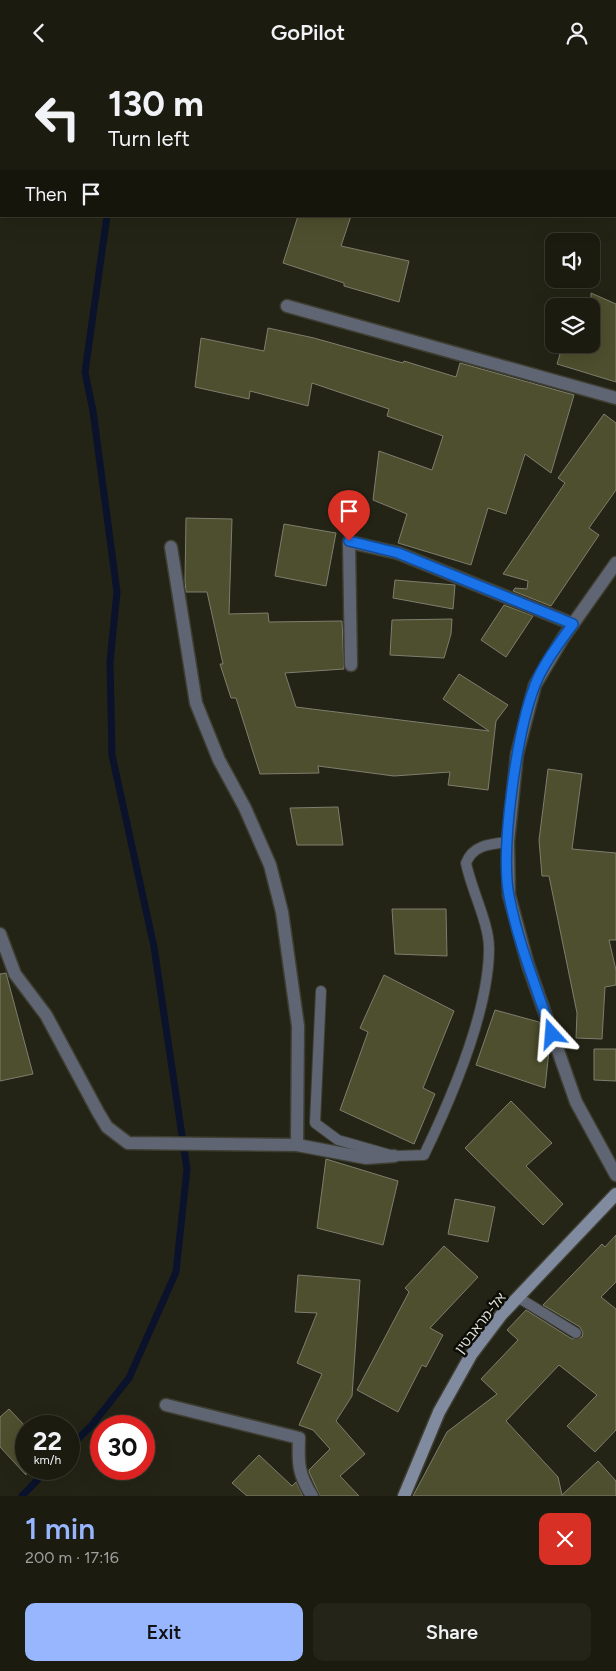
<!DOCTYPE html>
<html lang="en">
<head>
<meta charset="utf-8">
<style>
	:root { --surface:#1b1b10; --page:#242419; --text:#f1f3f6; --muted:#a0a19f; --line:#393930; --accent:#98b6fd }
	body { margin:0; font-family:Figtree,"Noto Sans Hebrew",sans-serif; background:var(--page); color:var(--text); height:100vh; display:flex; flex-direction:column; font-size:19px; white-space:nowrap }
	* { box-sizing:border-box; margin:0 }
	p { font-size:16px; color:var(--muted) }
	.icon { flex:none; width:28px; height:28px; fill:none; stroke:currentColor; stroke-width:2; stroke-linecap:round; stroke-linejoin:round }
	.map { position:relative; height:1431px; overflow:hidden }
	.sheet { display:flex; flex-direction:column; background:var(--surface); flex:1 }
	.sheet>* { flex:none }
	.guide { position:absolute; left:0px; top:0px; width:616px; height:152px; box-shadow:0 5px 20px #0002,0 0 0 1px var(--line); background:#1b1b10; color:var(--text); overflow:hidden }
	.fabs { position:absolute; left:545px; top:168px; display:grid; gap:10px }
	.fabs a { display:grid; place-items:center; width:55px; height:55px; border-radius:10px; background:var(--surface); box-shadow:0 5px 20px #0002,0 0 0 1px var(--line); font-size:25px }
	.speed { position:absolute; left:15px; top:1350px; display:flex; gap:10px; font-size:25px; font-weight:700; text-align:center }
	.speed>* { display:grid; place-content:center; width:65px; height:65px; border-radius:50%; background:var(--surface); box-shadow:0 5px 20px #0002,0 0 0 1px var(--line); line-height:1 }
	.speed small { font-size:12px; font-weight:400 }
	.speed .limit { border:8px solid #d22; background:#fff; color:#111 }
	.pin { position:absolute; display:grid; place-items:center; width:42px; height:42px; color:#fff; margin:-51px -21px; border-radius:50% 50% 50% 0; rotate:-45deg; box-shadow:0 0 5px #0007 }
	.pin .icon { rotate:45deg }
	.me { position:absolute; width:55px; margin:-28px; rotate:341deg; stroke-linejoin:round; filter:drop-shadow(0 0 4px #0008) }
	.turn { display:flex; align-items:center; gap:18px; height:105px; padding:0 25px; font-size:22px }
	.turn .icon { width:65px; height:65px; stroke-width:2.5 }
	.turn b { display:block; font-size:35px; line-height:42px }
	.then { display:flex; align-items:center; height:48px; padding:0 25px; background:#0003; gap:10px; font-size:19px }
	.round { display:grid; place-items:center; flex:none; width:52px; height:52px; border-radius:10px; background:var(--page) }
	.overview { display:flex; align-items:center; justify-content:space-between; height:85px; padding:0 25px }
	h1 { font-size:30px; font-weight:600; line-height:38px; color:var(--accent) }
	.action { display:flex; gap:10px; margin-top:auto; padding:10px 25px }
	.action a { flex:1; height:58px; border-radius:10px; background:var(--accent); color:#111; font-size:20px; font-weight:600; line-height:58px; text-align:center }
	.action a+a { background:var(--page); color:var(--text) }
	header { display:flex; justify-content:space-between; align-items:center; height:65px; padding:0 25px; background:var(--surface); font-size:22px; font-weight:600 }
	.map>svg:first-child { display:block }
	.lines { fill:none; stroke-linecap:round; stroke-linejoin:round }
	.stream { stroke:#0a132b; stroke-width:7 }
	.building { fill:#4e4f2e; stroke:#7d7e6d }
	.lane-casing { stroke:#3e3e31; stroke-width:12 }
	.street-casing { stroke:#3e3e31; stroke-width:15 }
	.secondary-casing { stroke:#3e3e31; stroke-width:15 }
	.lane { stroke:#5f6573; stroke-width:10 }
	.street { stroke:#5f6573; stroke-width:12 }
	.secondary { stroke:#818ba0; stroke-width:12 }
	.route-casing { stroke:#114b97; stroke-width:12 }
	.route { stroke:#1a73e8; stroke-width:9 }
	.labels { text-anchor:middle; stroke-width:5; stroke-linejoin:round; paint-order:stroke }
	.street-label { font-size:14px; fill:#ddded5; stroke:#0d0d07 }
</style>
</head>
<body>
<header><svg class="icon" aria-label="back" viewBox="0 0 24 24"><path d="M15 5l-7 7 7 7"/></svg>GoPilot<svg class="icon" aria-label="person" viewBox="0 0 24 24"><circle cx="12" cy="8" r="4"/><path d="M4 21q1-7 8-7t8 7"/></svg></header>
<div class="map">
<svg width="616" height="1431" viewBox="0 0 616 1431">
	<rect width="100%" height="100%" fill="#242416"/>
	<g class="lines">
		<g class="stream">
			<path d="M128,1v-1"/>
			<path d="M69,1383l23,-23 37,-47 47,-106 11,-103 -33,-222 -42,-192 -2,-93 7,-70 -24,-181 -8,-39 22,-156"/>
			<path d="M22,1431l26,-27"/>
		</g>
	</g>
	<g class="building">
		<path d="M298,151h53l-10,30 68,15 -10,41 -55,-16v-3l-61,-20z"/>
		<path d="M591,228l25,11v78l-59,-18 6,-20h28z"/>
		<path d="M268,263l46,10 89,25 1,-2 52,16 4,-14 114,32 -23,78 -26,-19 -19,60 -18,-6 -17,57 -73,-22 9,-29 -34,-14 6,-49 53,19 11,-34 -56,-20 2,-7 -77,-26 -4,23 -58,-15 -1,8 -54,-12 6,-49 63,13z"/>
		<path d="M604,349l12,9v67l-27,38 10,7 -48,71 -38,-15 2,-3 12,1 1,-8 -25,-7 62,-91 -7,-5z"/>
		<path d="M186,453l46,1 -3,95 39,-1 1,9 73,-1 2,48 -59,4 11,34 193,24 -46,-32 16,-25 49,31 -12,16 -8,69 -40,-5 2,-13 -56,4 -76,-10 1,7 -59,1 -24,-76h-5l-11,-34h3l-16,-72h-21l-1,-11z"/>
		<path d="M284,459l52,9 -10,53 -51,-10z"/>
		<path d="M395,515l60,5 -2,24 -60,-11z"/>
		<path d="M504,540l29,11 -27,41 -25,-17z"/>
		<path d="M452,554l-1,15 -7,24 -54,-3 2,-35z"/>
		<path d="M548,704l34,5 -10,75 44,4v87h-7l7,30v15l-11,2 -3,52 -26,-1 1,-25 -28,-137h-7l-3,-36z"/>
		<path d="M338,742l5,38h-46l-7,-37z"/>
		<path d="M392,844h54l1,47 -52,-2z"/>
		<path d="M6,908l27,101 -33,7v-107z"/>
		<path d="M384,910l70,36 -31,77 12,6 -21,50 -74,-34 28,-78 -8,-4z"/>
		<path d="M495,945l44,12 10,28 -4,38 -69,-23z"/>
		<path d="M594,984h22v32l-22,-1z"/>
		<path d="M511,1036l41,42 -26,23 37,38 -20,21 -78,-77z"/>
		<path d="M326,1094l72,22 -15,64 -66,-17z"/>
		<path d="M455,1134l40,8 -7,35 -40,-8z"/>
		<path d="M616,1170v47l-15,15 15,12v121l-21,22 -28,-26 30,-31 -38,-30 -53,56 52,56 4,18 36,-34 18,20v15h-203l34,-64 50,-38 -16,-15 37,-39 -11,-10 19,-20 46,29 10,-2 1,-4 -3,-6 -37,-22 59,-61 3,3z"/>
		<path d="M444,1181l34,31 -48,51 13,7 -17,32 -4,-2 -24,47 -41,-22 52,-98 -4,-4z"/>
		<path d="M298,1210l62,5 -8,116 -16,25 29,33 -25,22 19,20h-39l-11,-24v-2l21,-21 -17,-19 -14,-5 23,-51 -25,-11 20,-50 -22,-1z"/>
		<path d="M9,1344l17,18v48l-26,-28v-30z"/>
		<path d="M259,1390l33,31 4,-4 7,14h-56l-15,-13z"/>
	</g>
	<g class="lines">
		<g class="lane-casing">
			<g id="lane">
				<path d="M321,926l-6,132 23,17 56,16 30,-1c27,-56 65,-144 65,-207 0,-25 -18,-59 -23,-85 7,-18 24,-19 42,-21"/>
				<path d="M519,1233l57,35"/>
			</g>
		</g>
		<g class="street-casing">
			<g id="street">
				<path d="M615,42l1,-1"/>
				<path d="M615,66h1"/>
				<path d="M287,241l329,92"/>
				<path d="M171,482l25,156 23,57 26,48 25,57 12,47 16,114 -1,119"/>
				<path d="M616,498l-53,75 -28,47 -18,69 -9,88 1,53 19,70 48,137 40,73"/>
				<path d="M351,600l-2,-123 49,11 175,71"/>
				<path d="M0,869l15,40 31,41 52,97 9,15 21,16 169,2 69,13 28,-2"/>
				<path d="M166,1340l133,33c-1,25 -1,36 13,58"/>
			</g>
		</g>
		<g class="secondary-casing">
			<path id="secondary" d="M404,1431l35,-84 32,-57 31,-41 114,-120"/>
		</g>
		<use href="#lane" class="lane"/>
		<use href="#street" class="street"/>
		<use href="#secondary" class="secondary"/>
	</g>
	<g class="lines">
		<g class="route-casing">
			<path id="route" d="M349,476l49,12 175,71c-13,18 -30,40 -38,61 -18,46 -35,163 -26,211 9,47 28,93 43,138"/>
		</g>
		<use href="#route" class="route"/>
	</g>
	<g class="labels">
		<g class="street-label">
			<text transform="translate(480 1258) rotate(-52)" y="5">אל-מראבטין</text>
		</g>
	</g>
</svg>
<div class="fabs">
<a><svg class="icon" aria-label="sound" viewBox="0 0 24 24"><path d="M4 9h4l5-4v14l-5-4H4zM17 9q2 3 0 6"/></svg></a>
<a><svg class="icon" aria-label="layers" viewBox="0 0 24 24"><path d="M12 4l9 5-9 5-9-5zM3 14l9 5 9-5"/></svg></a>
</div>
<div class="speed"><div>22<small>km/h</small></div><div class="limit">30</div></div>
<div class="pin" style="left:349px;top:476px;background:#d93025"><svg class="icon" aria-label="arrive" viewBox="0 0 24 24"><path d="M6 21V4h12l-3 4 3 4H6"/></svg></div>
<svg class="me" style="left:552px;top:969px" viewBox="-20 -20 40 40"><path d="M0-17L14 15 0 8-14 15z" fill="#1a73e8" stroke="#fff" stroke-width="4"/></svg>
<div class="guide">
<div class="turn"><svg class="icon" aria-label="left" viewBox="0 0 24 24"><path d="M17 20v-9H6M10 6l-5 5 5 5"/></svg><div><b>130 m</b>Turn left</div></div>
<div class="then">Then<svg class="icon" aria-label="arrive" viewBox="0 0 24 24"><path d="M6 21V4h12l-3 4 3 4H6"/></svg></div>
</div>
</div>
<section class="sheet">
<div class="overview"><div><h1>1 min</h1><p>200 m · 17:16</p></div><a class="round" style="background:#d93025;color:#fff"><svg class="icon" aria-label="close" viewBox="0 0 24 24"><path d="M6 6l12 12M18 6L6 18"/></svg></a></div>
<div class="action"><a>Exit</a><a>Share</a></div>
</section>
</body>
</html>
